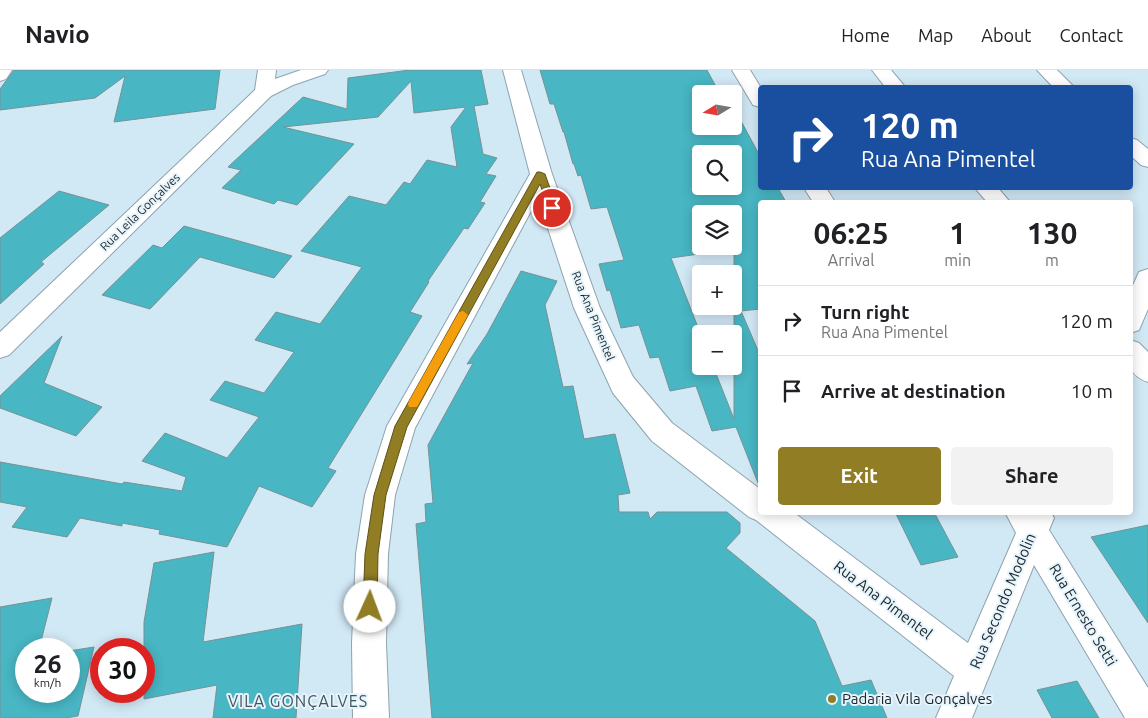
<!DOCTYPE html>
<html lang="en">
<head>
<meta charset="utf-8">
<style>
	:root { --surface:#fff; --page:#f2f2f2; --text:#202124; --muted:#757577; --line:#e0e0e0; --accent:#907d24 }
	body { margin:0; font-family:Ubuntu,sans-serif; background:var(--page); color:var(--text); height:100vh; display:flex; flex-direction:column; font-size:19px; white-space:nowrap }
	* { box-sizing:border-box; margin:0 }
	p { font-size:16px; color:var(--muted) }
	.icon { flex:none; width:28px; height:28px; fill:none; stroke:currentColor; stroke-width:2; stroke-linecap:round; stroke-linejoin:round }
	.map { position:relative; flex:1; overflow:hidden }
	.drawer { position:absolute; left:758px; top:130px; width:375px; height:315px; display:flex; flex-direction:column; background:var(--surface); border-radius:5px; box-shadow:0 2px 12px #0003 }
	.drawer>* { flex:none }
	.top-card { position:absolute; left:758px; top:15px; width:375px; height:105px; border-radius:5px; box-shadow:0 2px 12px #0003; background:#1a4fa0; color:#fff; overflow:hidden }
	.needle { width:32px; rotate:259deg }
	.buttons { position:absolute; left:692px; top:15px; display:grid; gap:10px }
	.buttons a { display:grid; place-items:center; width:50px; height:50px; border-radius:5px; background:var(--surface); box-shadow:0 2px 12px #0003; font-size:25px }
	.speed { position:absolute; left:15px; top:568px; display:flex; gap:10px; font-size:25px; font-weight:700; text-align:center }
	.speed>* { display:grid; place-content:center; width:65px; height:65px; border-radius:50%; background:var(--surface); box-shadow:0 2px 12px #0003; line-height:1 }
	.speed small { font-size:12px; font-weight:400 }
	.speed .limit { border:8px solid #d22; background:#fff; color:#111 }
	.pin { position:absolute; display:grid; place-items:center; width:42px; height:42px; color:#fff; margin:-21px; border:2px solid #fff; border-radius:50%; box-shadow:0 1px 5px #0007 }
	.me { position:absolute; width:55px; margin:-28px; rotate:2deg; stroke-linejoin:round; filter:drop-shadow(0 0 4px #0008) }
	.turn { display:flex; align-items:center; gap:18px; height:105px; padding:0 20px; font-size:22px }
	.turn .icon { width:65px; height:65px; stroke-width:2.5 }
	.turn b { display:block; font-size:35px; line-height:42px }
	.eta { display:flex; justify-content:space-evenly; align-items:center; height:85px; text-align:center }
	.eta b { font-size:30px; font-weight:600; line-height:35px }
	.button { display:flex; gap:10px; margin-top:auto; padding:10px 20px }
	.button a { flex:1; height:58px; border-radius:5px; background:var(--accent); color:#fff; font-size:20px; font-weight:600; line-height:58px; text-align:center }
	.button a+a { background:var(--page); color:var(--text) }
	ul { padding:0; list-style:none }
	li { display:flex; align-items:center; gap:15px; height:70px; padding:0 20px; border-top:1px solid var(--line) }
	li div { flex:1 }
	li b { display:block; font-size:19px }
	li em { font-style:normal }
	header { display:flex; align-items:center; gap:30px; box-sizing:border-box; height:70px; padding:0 25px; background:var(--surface); border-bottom:1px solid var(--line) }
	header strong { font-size:24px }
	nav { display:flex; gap:28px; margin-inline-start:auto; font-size:18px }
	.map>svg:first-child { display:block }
	.building { fill:#48b6c3; stroke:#779295; fill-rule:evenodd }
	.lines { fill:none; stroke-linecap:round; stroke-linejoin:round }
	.minor-casing { stroke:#8da3af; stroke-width:2 }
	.minor { fill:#fff; fill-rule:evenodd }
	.route { fill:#907d24; stroke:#5e5117 }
	.slow { fill:#f59e0b }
	.poi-dot { fill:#907d24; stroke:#e6f4fc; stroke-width:2 }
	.labels { text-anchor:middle; stroke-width:4; stroke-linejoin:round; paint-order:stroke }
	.street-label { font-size:12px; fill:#1c2429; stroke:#e6f4fc }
	.near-street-label { font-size:15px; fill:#1c2429; stroke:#e6f4fc }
	.near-poi-label { font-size:15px; fill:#1c2429; stroke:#e6f4fc; text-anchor:start }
	.near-neighbourhood-label { font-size:16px; letter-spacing:1px; fill:#415560; stroke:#e6f4fc }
</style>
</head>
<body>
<header>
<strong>Navio</strong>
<nav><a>Home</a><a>Map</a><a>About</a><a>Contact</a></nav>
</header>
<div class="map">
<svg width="1148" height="648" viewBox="0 0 1148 648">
	<rect width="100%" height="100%" fill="#d1e8f5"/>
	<g class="building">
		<path d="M14,0h206l-5,39 -101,13 11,-46 -30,22 -95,12v-21z"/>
		<path d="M410,0h71l7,34 -14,2 9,48 14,4 -11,16 10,2 -16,26 5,1 -17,26 -4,-1 -36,53 1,1 -19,30 12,4 -94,152 8,3 -24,36 -53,-21 -32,61 -68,-13 1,-4 -38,-7v3l-42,-8 -13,19 -55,-10 15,-20 -27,-5v-40l122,22 2,-2 58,9 4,-14 -44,-16 23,-28 62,25 32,-41 -49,-17 15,-19 39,12 30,-41 -39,-12 21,-28 44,12 42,-57 -61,-16 48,-55 37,9 18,-23 6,2 17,-24 30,7 -6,-40 15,-20 -52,6 -3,-32 -33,36 -95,10 71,17 -57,61 -19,-5 -4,4 -52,-16 19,-18 -13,-3 75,-70 44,12 1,-31z"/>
		<path d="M540,0h167l13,24h-19v32h33v-10l3,6 4,-1 19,35v32h18l8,14h-26v107l-19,2 19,44v128h-2l-22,-56 -24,4 -16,-45 -26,5 -11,-34 -9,1 -11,-33 -18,3 -11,-38 -3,1 -8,-27 25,-4 -17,-53 -16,2 -10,-34 -3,1 -4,-12h-1l-9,-32h-1l-9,-28h-4zM701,84h33v32h-33zM701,144h33v32h-33zM734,179v170l-21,-53h-12v-31l-30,-77z"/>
		<path d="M59,121l50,14 -68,57 3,2 -44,40v-66z"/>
		<path d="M184,156l55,15 53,15 -18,22 -74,-21 -50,52 -48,-14 51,-50 9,3z"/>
		<path d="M521,201l36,10 -12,24 18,82 10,-1 11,53 31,-5 15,59 -12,2 1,17h29l2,7 7,-7h70l13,11v10l-14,15 89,73 27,65 29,-6 16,38h-455l-16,-194 10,-2 -1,-18 8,-1 -5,-58 45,-82 -6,1 20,-30z"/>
		<path d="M62,266l-18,47 58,24 -26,29 -76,-28v-12z"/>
		<path d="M895,442h39l24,45 -37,8z"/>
		<path d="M1148,455v98l-57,-86z"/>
		<path d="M214,482l-11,90 99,-18 -6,94h-83l4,-33 -73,14v-77l10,-59z"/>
		<path d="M52,528l-13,51h-13v42h43v-40l25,-4 -16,69 -12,2h-66v-111z"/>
		<path d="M1077,611l22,37h-47l-15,-28z"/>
	</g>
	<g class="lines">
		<g class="minor-casing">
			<g id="minor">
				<path d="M0,0h12l-6,9 -6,2z"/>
				<path d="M258,0h18l-1,9 26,-9h27l-3,4 -32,11 -22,11 -262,259 -9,3v-26l255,-242z"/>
				<path d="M503,0h18l31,104 48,134 33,69 39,46 88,66v23h33l175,131 48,-110 -11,-21h46l3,6 -5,12 99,158v30h-23l-91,-153 -62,153h-36l18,-42 -198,-156 -7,-3 -97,-76 -39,-48 -39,-85 -36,-110 -123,230 -20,67 -7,59 -2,89 3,75h-36l-1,-75 4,-89 9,-59 22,-69 143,-252z"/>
				<path d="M732,0h18l11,18 -1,19 -7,-2z"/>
				<path d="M872,0h19l15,18h-20z"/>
				<path d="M1037,0h20l18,18h-21z"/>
				<path d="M1130,68l7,2 11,9v18l-7,-2 -11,-10z"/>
				<path d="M804,118h22l9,14h-22z"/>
				<path d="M975,118h23l12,14h-23z"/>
				<path d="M1148,199v40l-9,21 -9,3v-41l9,-20z"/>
				<path d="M1130,270l9,3 9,9v30c-23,-8 -18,-22 -18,-42z"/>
			</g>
		</g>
		<use href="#minor" class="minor"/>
	</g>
	<path class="route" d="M537,102h3l5,2 12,34 -5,3 -3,-1 -9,-26 -133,243 -21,68 -8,59 -1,53 -2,5 -5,2 -5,-2 -2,-5 2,-53 9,-59 21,-69z"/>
	<path class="slow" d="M463,241l5,4 -51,92h-8l-1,-3 1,-3 50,-89z"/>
	<circle class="poi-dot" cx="832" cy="629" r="5"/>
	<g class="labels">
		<g class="street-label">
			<text transform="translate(140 142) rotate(-44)" y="4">Rua Leila Gonçalves</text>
			<text transform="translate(593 246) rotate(68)" y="4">Rua Ana Pimentel</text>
		</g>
		<g class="near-street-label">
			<text transform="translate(883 530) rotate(37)" y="5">Rua Ana Pimentel</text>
			<text transform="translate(1003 531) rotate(-67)" y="5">Rua Secondo Modolin</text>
			<text transform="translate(1083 545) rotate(59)" y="5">Rua Ernesto Setti</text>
		</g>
		<g class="near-poi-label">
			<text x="842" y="634">Padaria Vila Gonçalves</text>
		</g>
		<g class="near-neighbourhood-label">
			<text x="298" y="637">VILA GONÇALVES</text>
		</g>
	</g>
</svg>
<div class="buttons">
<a><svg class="needle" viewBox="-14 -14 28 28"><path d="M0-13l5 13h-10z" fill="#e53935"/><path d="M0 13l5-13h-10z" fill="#757577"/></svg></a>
<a><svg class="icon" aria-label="search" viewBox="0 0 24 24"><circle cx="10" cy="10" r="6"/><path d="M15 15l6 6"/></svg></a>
<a><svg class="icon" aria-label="layers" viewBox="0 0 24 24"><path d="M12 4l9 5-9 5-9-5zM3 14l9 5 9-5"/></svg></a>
<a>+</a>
<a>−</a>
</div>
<div class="speed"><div>26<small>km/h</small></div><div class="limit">30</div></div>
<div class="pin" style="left:552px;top:138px;background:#d93025"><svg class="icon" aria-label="arrive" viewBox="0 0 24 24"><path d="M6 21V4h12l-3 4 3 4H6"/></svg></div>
<svg class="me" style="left:370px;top:537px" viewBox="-20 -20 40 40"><circle r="19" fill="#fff"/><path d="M0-13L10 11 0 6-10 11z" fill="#907d24"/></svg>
<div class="top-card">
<div class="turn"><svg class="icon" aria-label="right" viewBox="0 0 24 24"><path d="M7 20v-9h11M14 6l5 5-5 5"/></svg><div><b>120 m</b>Rua Ana Pimentel</div></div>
</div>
<section class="drawer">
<div class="eta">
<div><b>06:25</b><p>Arrival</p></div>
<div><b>1</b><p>min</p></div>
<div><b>130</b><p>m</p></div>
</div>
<ul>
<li><svg class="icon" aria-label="right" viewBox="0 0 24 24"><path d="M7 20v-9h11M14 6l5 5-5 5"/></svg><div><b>Turn right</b><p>Rua Ana Pimentel</p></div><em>120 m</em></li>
<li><svg class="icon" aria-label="arrive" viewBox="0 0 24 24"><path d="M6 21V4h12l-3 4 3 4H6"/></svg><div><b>Arrive at destination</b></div><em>10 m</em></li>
</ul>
<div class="button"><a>Exit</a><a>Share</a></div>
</section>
</div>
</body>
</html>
